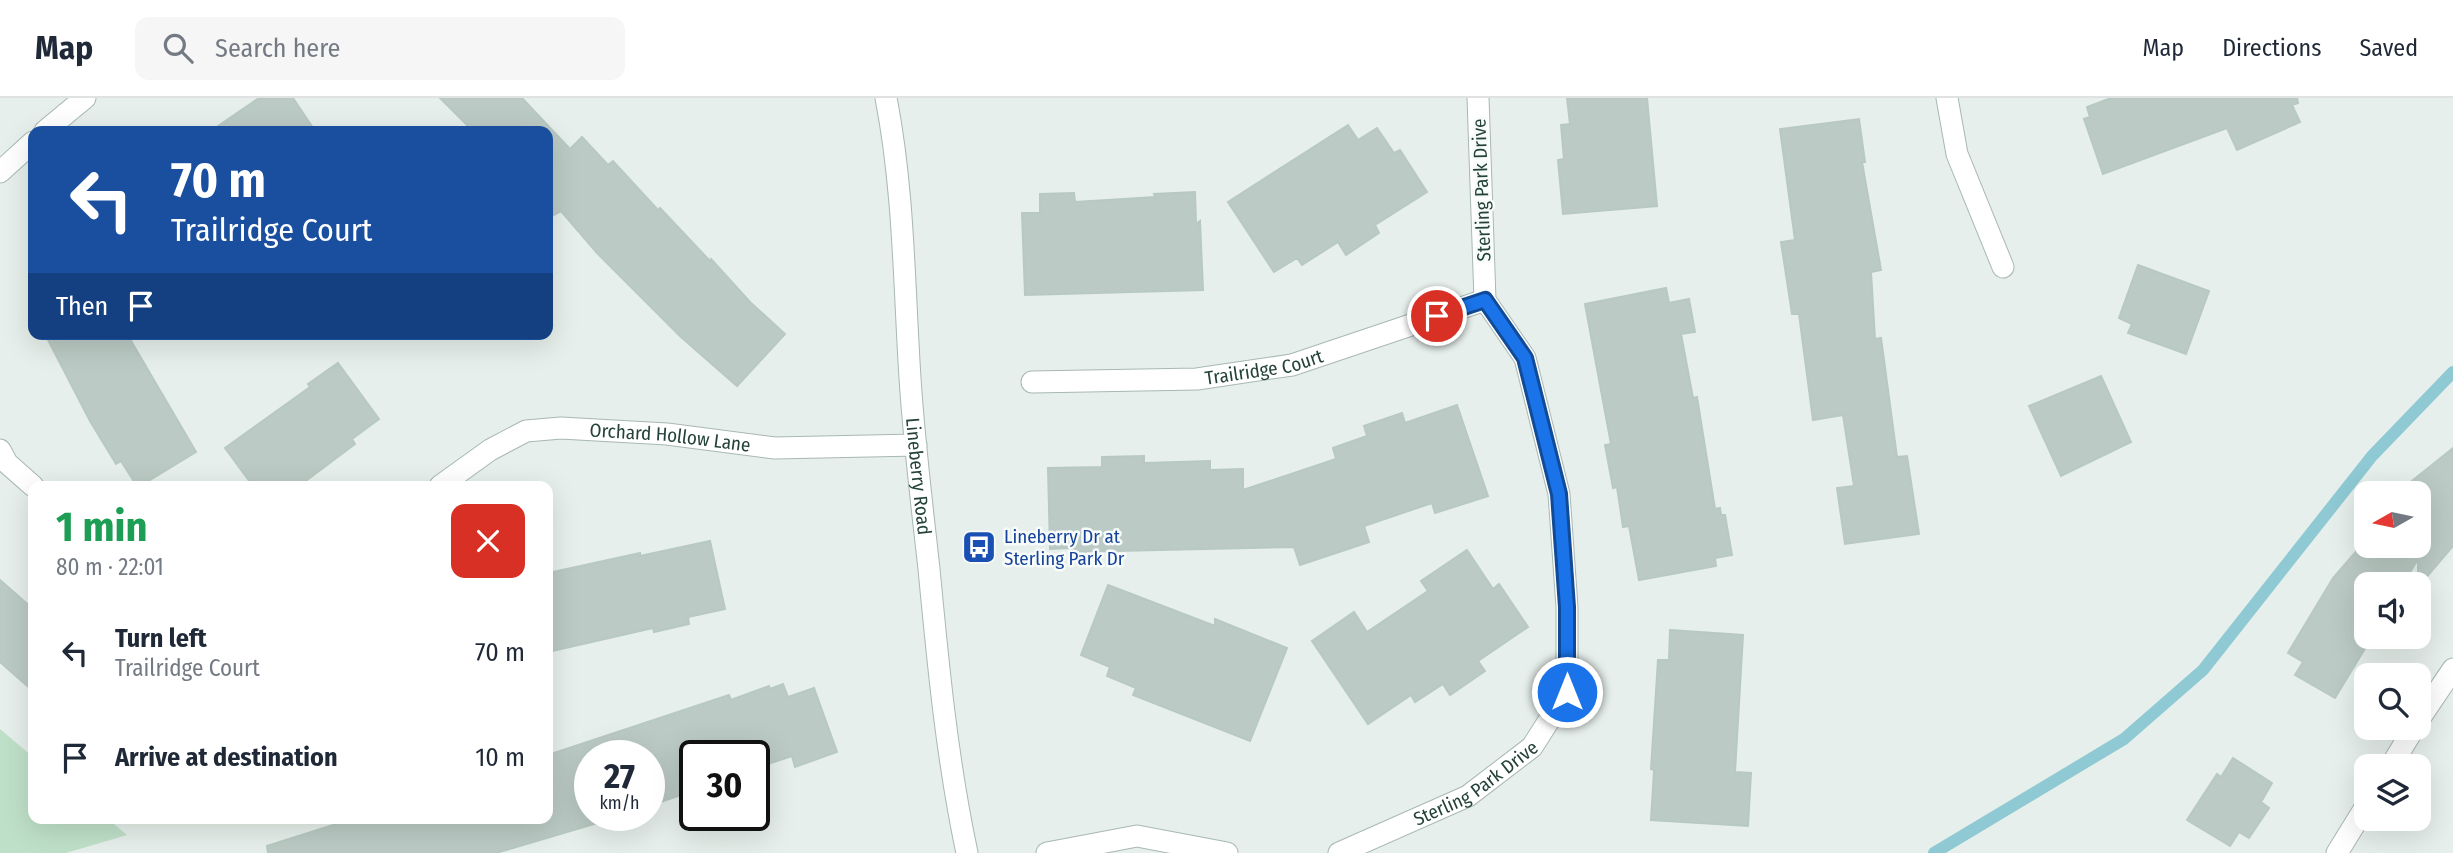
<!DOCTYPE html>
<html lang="en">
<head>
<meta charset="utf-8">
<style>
	:root { --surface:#fff; --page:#f6f6f7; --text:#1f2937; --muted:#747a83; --line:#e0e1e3 }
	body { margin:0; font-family:"Fira Sans Condensed",sans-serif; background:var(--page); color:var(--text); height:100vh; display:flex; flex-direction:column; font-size:26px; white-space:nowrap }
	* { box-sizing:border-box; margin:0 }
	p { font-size:23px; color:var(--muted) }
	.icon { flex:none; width:38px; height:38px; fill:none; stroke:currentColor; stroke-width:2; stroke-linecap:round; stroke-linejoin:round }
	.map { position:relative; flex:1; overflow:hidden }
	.panel { position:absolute; left:28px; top:383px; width:525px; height:343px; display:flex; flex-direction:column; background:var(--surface); border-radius:14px; box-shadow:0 7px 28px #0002 }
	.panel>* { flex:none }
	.top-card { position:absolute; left:28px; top:28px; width:525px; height:214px; border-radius:14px; box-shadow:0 7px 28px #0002; background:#1a4fa0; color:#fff; overflow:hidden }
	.needle { width:46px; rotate:261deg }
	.tools { position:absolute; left:2354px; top:383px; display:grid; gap:14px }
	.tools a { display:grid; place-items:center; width:77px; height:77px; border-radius:14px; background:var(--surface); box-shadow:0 7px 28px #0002; font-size:35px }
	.speed { position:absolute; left:574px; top:642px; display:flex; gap:14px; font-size:35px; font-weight:700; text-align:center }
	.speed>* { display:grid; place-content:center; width:91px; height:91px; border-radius:50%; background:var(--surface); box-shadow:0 7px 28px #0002; line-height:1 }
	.speed small { font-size:18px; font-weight:400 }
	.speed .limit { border:4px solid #111; border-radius:10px; background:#fff; color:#111 }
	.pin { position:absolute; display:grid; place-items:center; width:60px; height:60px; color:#fff; margin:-30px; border:4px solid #fff; border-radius:50%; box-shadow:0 2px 7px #0007 }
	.me { position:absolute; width:77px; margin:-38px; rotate:0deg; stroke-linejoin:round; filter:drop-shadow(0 0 5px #0008) }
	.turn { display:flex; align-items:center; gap:24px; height:147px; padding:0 28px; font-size:32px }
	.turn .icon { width:91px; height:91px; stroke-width:2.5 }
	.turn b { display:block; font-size:49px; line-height:60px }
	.then { display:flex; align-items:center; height:66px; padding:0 28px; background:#0003; gap:14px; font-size:26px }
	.round { display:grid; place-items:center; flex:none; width:74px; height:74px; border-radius:14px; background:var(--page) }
	.summary { display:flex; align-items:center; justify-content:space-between; height:119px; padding:0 28px }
	h1 { font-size:42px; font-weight:700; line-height:52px; color:#1e9e55 }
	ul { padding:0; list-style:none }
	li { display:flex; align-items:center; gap:21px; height:105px; padding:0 28px }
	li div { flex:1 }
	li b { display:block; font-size:26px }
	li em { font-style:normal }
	header { display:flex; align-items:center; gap:42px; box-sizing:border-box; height:98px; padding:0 35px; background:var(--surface); border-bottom:2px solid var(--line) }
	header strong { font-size:33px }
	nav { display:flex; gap:38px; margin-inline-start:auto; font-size:24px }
	.search { width:490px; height:63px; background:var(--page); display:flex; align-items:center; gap:18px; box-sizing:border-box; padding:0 24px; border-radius:14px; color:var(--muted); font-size:26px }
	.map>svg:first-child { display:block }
	.green { fill:#bfe0c8 }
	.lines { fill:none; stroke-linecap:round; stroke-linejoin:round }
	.stream { stroke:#8ec9d4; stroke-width:12 }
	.building { fill:#bbcac4; stroke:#b8c9c2; stroke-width:2 }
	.minor-casing { stroke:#a8b8b2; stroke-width:23 }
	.minor { stroke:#fff; stroke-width:21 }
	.route-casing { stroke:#114b97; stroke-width:18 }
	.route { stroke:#1a73e8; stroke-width:12 }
	.labels { text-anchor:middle; stroke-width:5; stroke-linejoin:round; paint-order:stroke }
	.street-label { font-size:19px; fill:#24423a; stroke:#f7fbf9 }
	.transit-label { font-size:19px; fill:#164399; stroke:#f7fbf9; text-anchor:start }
</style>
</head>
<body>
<header>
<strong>Map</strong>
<div class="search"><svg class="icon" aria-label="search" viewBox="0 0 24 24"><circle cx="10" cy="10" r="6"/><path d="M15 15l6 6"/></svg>Search here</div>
<nav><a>Map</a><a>Directions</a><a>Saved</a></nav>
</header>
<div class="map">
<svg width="2453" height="755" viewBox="0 0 2453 755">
	<rect width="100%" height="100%" fill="#e6efeb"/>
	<path class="green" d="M0,631l33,28v62h75l19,16 -61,18h-66z"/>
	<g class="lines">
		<path class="stream" d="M1934,755l190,-114 79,-69 169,-214 81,-84"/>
	</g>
	<g class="building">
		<path d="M259,0h34l22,33h-104z"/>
		<path d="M440,0h82l48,51 12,-12 26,28 5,-4 45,49 2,-2 50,53 1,-2 39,43 35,32 -48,52 -56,-49 -84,-84 -36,-42 -13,7v-87h-75z"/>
		<path d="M1567,0h80l10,108 -94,8 -5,-54 6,-1 -3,-34 9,-1z"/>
		<path d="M2111,0h186l1,5 -6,2 8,17 -63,28 -10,-22 -124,46 -19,-55 6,-2 -3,-10z"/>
		<path d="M1859,21l6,43h-3l19,108 -10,2 4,67 6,-1 16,119 10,-1 12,78 -74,10 -8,-56 17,-2 -11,-71 -30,5 -14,-106h-7l-11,-72 14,-2 -15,-111z"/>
		<path d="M1348,27l10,15 19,-12 17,25 6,-3 27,42 -52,33 4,8 -33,22 -8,-13 -36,23 -5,-7 -23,14 -46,-70z"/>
		<path d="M1195,94l1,32 4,-3 3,69 -178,5 -3,-82h18v-19l34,-1 1,9 80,-5 -1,-3z"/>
		<path d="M2138,167l71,26 -23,63 -58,-21 4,-9 -13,-6z"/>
		<path d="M1666,190l3,15 20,-4 6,33 -14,2 12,64 4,-1 18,112 5,-1 1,7h4l7,40 -17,3 1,8 -77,14 -10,-54 -6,1 -6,-40 -4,1 -8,-43 6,-1 -26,-140z"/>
		<path d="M45,236h82l69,118 -56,34h-3l-16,-25 -5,3 -26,-43z"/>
		<path d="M338,265l41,56 -27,20 3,5 -56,42h-46l-28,-38 85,-61 -2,-3z"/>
		<path d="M2101,278l30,66 -70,34 -32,-70z"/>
		<path d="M1457,307l31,91 -53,17 -3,-10 -68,23 5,16 -69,23 -6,-18 -223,5 -1,-4 -20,1 -2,-81 54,-1v-10l42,-1v7l66,-2v9l33,-1v21l93,-31 -3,-11 34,-12 -3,-10 38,-13 3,10z"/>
		<path d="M2453,350v98l-35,41v-28l-15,25h-37v53h6l-37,61 -40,-23 8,-13 -15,-9 45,-75 33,-38v6h52v-52h-12l8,-10 -2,-3z"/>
		<path d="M710,443l15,68 -37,8 1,7 -35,8 -1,-4 -105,24v-79l92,-20v3z"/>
		<path d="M1467,452l26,39 6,-5 29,43 -50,34 7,10 -35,24 -7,-11 -28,18 -4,-7 -43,29 -56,-83 42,-29 13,20 61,-41 -7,-10z"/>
		<path d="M0,482l33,29v82l-33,-29z"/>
		<path d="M1108,487l107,41v-7l72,29 -37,93 -117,-46 3,-7 -29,-12 3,-9 -29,-12z"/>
		<path d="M1670,532l73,5 -8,137 16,1 -3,53 -97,-6 3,-50 -3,-1 7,-109h11z"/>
		<path d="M783,586l5,13 26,-9 23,64 -42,15 -3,-11 -36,12 -2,-12h-59v34l-46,16v-50h-59v60h31l-125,37h-228l-1,-7 85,-27h196v-64l181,-60 2,5 38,-14 1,3z"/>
		<path d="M2233,660l39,25 -11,19 8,6 -20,30 -10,-6 -9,14 -43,-26 30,-46 4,3z"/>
	</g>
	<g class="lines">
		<g class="minor-casing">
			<g id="minor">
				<path id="s1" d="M886,0c18,92 18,187 24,280 4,64 12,127 19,191 9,95 18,190 38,284"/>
				<path d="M1947,0l10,56 46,113"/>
				<path d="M45,33l40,-33"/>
				<path d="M0,74l33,-30"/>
				<path id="s2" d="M1032,284l165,-3 95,-14 193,-65"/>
				<path d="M0,352l7,13 26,23"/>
				<path id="s3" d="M440,388l50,-36 36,-19 35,-3 106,6 108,14 141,-3"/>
				<path d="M2418,623l35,-52"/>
				<path d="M2391,668l23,-38"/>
				<path d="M1047,755l90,-17 90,17"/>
				<path id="s4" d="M1339,755l129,-57 64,-49 35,-55v-85l-8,-113 -34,-136 -40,-58 -7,-202"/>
				<path d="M2337,755l29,-47"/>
			</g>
		</g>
		<use href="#minor" class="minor"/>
	</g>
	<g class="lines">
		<g class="route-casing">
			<path id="route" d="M1437,218l48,-16 40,58 34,136 8,113v85"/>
		</g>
		<use href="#route" class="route"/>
	</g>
	<defs>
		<g id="bus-square" transform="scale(1.75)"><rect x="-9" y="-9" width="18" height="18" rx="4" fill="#1a4fb4" stroke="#f7fbf9"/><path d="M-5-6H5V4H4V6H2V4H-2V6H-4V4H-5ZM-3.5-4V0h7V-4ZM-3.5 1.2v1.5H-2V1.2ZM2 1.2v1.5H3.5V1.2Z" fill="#fff"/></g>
	</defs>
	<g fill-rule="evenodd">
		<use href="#bus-square" x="979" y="449"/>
	</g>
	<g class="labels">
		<g class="street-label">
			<text transform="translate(1481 92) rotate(-92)" y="7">Sterling Park Drive</text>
			<text dy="7" stroke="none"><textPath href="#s2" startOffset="233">Trailridge Court</textPath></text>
			<text dy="7" stroke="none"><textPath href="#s3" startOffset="247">Orchard Hollow Lane</textPath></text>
			<text dy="7" stroke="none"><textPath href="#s1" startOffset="380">Lineberry Road</textPath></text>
			<text dy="7" stroke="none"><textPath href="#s4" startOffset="154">Sterling Park Drive</textPath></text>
		</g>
		<g class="transit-label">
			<text x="1004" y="445">Lineberry Dr at<tspan x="1004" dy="22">Sterling Park Dr</tspan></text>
		</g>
	</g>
</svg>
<div class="tools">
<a><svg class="needle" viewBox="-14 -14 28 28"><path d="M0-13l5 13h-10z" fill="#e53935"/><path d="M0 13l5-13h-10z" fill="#747a83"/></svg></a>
<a><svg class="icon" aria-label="sound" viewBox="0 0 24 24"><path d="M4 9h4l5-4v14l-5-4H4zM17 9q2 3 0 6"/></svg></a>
<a><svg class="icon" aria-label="search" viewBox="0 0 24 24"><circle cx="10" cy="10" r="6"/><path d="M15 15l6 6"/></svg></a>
<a><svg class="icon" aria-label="layers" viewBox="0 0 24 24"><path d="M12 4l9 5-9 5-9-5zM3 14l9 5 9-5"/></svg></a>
</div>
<div class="speed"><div>27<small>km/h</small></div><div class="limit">30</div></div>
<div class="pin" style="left:1437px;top:218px;background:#d93025"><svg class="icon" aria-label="arrive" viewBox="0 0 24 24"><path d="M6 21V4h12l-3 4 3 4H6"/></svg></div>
<svg class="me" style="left:1567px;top:594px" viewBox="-20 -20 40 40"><circle r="17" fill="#1a73e8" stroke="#fff" stroke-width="3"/><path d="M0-11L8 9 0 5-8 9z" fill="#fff"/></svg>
<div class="top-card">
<div class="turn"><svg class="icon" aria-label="left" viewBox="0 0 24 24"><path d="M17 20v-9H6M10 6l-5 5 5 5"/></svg><div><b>70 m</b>Trailridge Court</div></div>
<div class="then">Then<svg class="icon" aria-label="arrive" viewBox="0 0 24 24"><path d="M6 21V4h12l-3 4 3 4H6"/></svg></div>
</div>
<section class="panel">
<div class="summary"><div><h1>1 min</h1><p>80 m · 22:01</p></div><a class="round" style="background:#d93025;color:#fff"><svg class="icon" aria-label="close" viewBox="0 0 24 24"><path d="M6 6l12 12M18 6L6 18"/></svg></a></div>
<ul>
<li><svg class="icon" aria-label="left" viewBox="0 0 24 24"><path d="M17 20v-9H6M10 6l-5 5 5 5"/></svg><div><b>Turn left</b><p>Trailridge Court</p></div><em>70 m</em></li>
<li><svg class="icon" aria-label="arrive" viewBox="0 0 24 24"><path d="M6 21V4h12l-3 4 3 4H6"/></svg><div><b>Arrive at destination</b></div><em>10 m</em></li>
</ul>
</section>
</div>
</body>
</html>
